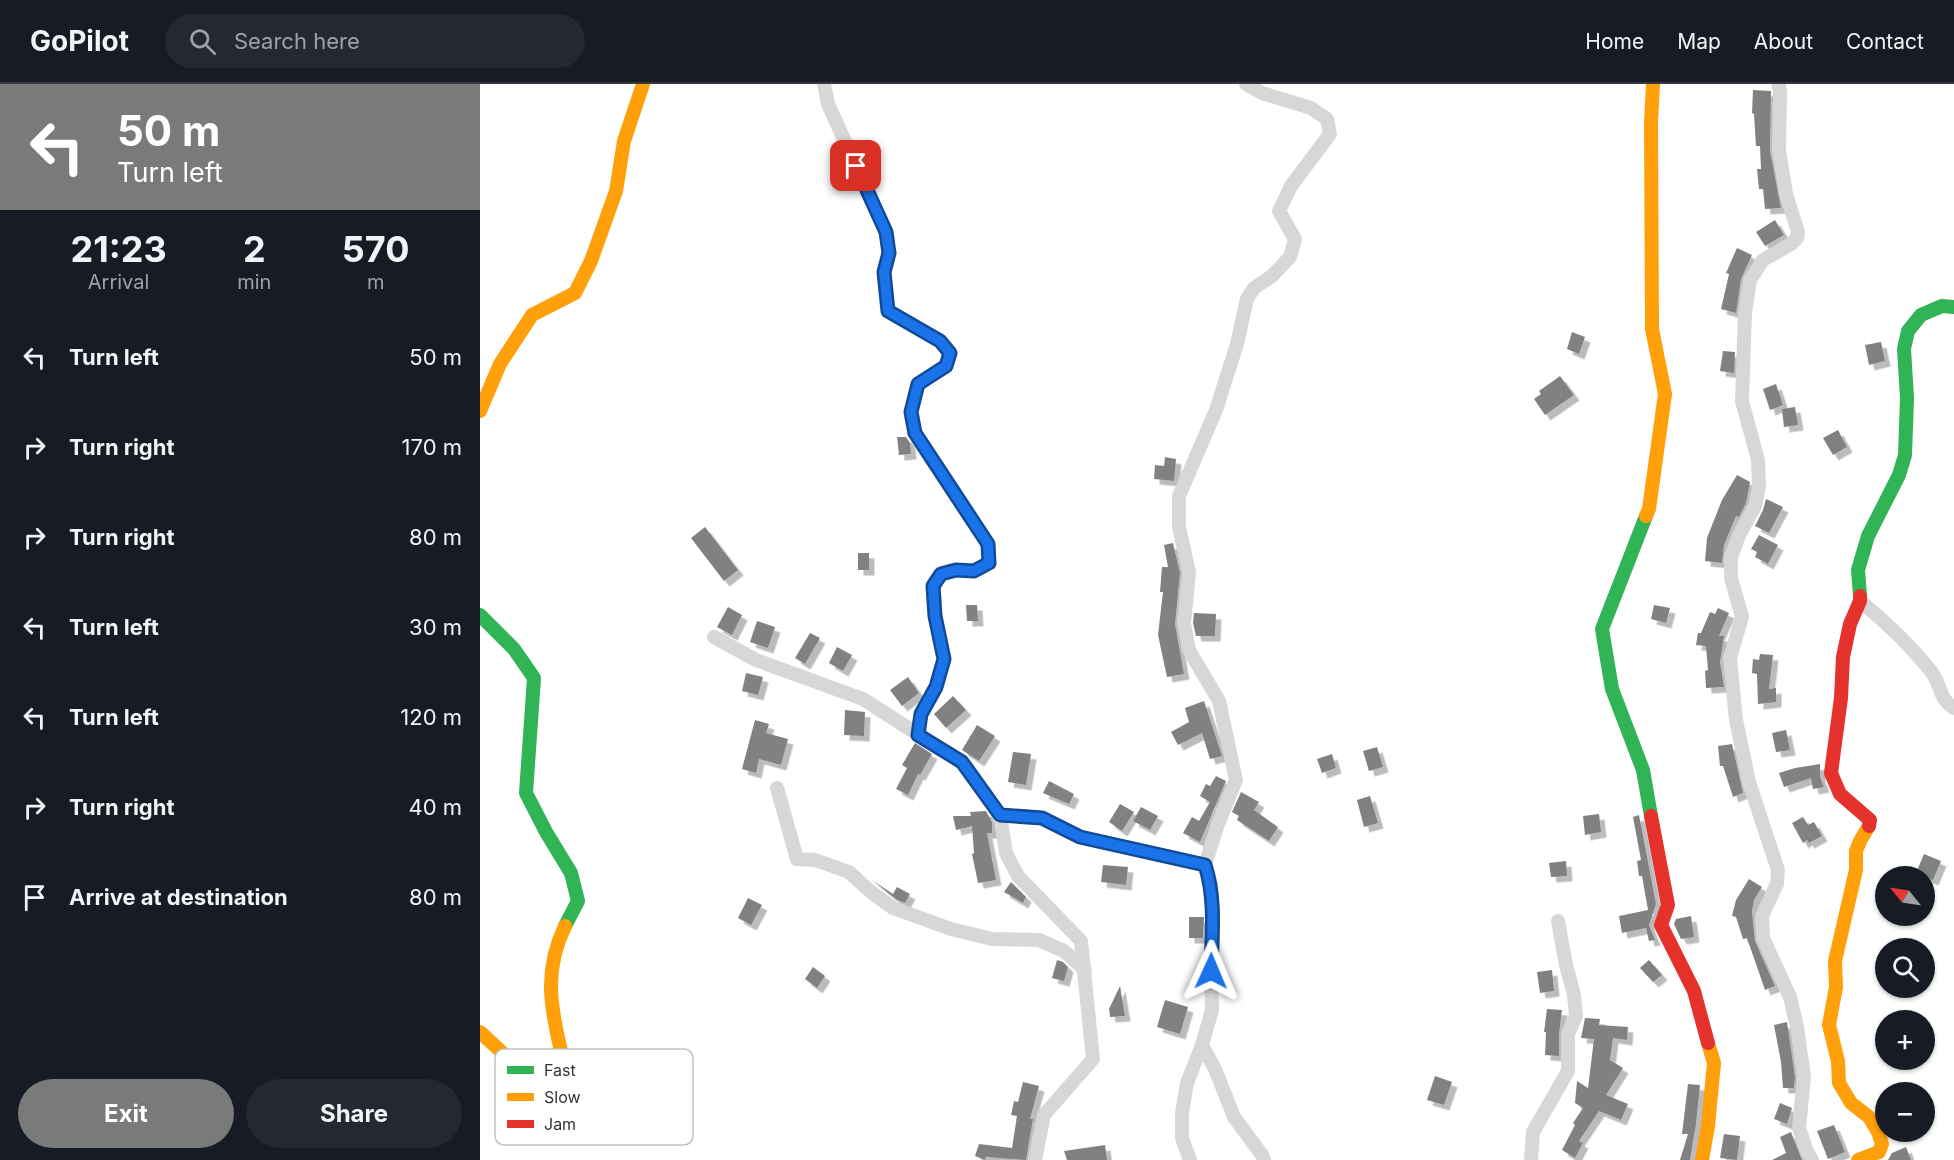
<!DOCTYPE html>
<html lang="en">
<head>
<meta charset="utf-8">
<style>
	:root { --surface:#171b24; --page:#242831; --text:#f1f3f6; --muted:#9ea1a6; --line:#363941; --accent:#7a7a7a }
	body { margin:0; font-family:Inter,sans-serif; background:var(--page); color:var(--text); height:100vh; display:flex; flex-direction:column; font-size:22px; white-space:nowrap }
	* { box-sizing:border-box; margin:0 }
	p { font-size:20px; color:var(--muted) }
	.icon { flex:none; width:33px; height:33px; fill:none; stroke:currentColor; stroke-width:2; stroke-linecap:round; stroke-linejoin:round }
	.map { position:relative; flex:1; overflow:hidden }
	.panel { display:flex; flex-direction:column; background:var(--surface); width:480px }
	.panel>* { flex:none }
	.top-card { background:#7a7a7a; color:#fff; overflow:hidden }
	.needle { width:39px; rotate:300deg }
	.tools { position:absolute; left:1395px; top:782px; display:grid; gap:12px }
	.tools a { display:grid; place-items:center; width:60px; height:60px; border-radius:50%; background:var(--surface); box-shadow:0 2px 4px #0004; font-size:30px }
	.pin { position:absolute; display:grid; place-items:center; width:51px; height:51px; color:#fff; margin:-26px; border-radius:12px; box-shadow:0 3px 9px #0006 }
	.me { position:absolute; width:66px; margin:-33px; rotate:1deg; stroke-linejoin:round; filter:drop-shadow(0 0 4px #0008) }
	.turn { display:flex; align-items:center; gap:21px; height:126px; padding:0 18px; font-size:27px }
	.turn .icon { width:78px; height:78px; stroke-width:2.5 }
	.turn b { display:block; font-size:42px; line-height:51px }
	.eta { display:flex; justify-content:space-evenly; align-items:center; height:102px; text-align:center }
	.eta b { font-size:36px; font-weight:700; line-height:42px }
	.button { display:flex; gap:12px; margin-top:auto; padding:12px 18px }
	.button a { flex:1; height:69px; border-radius:36px; background:var(--accent); color:#fff; font-size:24px; font-weight:700; line-height:69px; text-align:center }
	.button a+a { background:var(--page); color:var(--text) }
	ul { padding:0; list-style:none }
	li { display:flex; align-items:center; gap:18px; height:90px; padding:0 18px }
	li div { flex:1 }
	li b { display:block; font-size:22px }
	li em { font-style:normal }
	header { display:flex; align-items:center; gap:36px; box-sizing:border-box; height:84px; padding:0 30px; background:var(--surface); border-bottom:2px solid var(--line) }
	header strong { font-size:28px }
	nav { display:flex; gap:33px; margin-inline-start:auto; font-size:21px }
	.search { width:420px; height:54px; background:var(--page); display:flex; align-items:center; gap:15px; box-sizing:border-box; padding:0 21px; border-radius:33px; color:var(--muted); font-size:22px }
	main { display:flex; flex:1; min-height:0 }
	.map>svg:first-child { display:block }
	.building { fill:#818181; filter:url(#shadow) }
	.lines { fill:none; stroke-linecap:round; stroke-linejoin:round }
	.street { stroke:#d7d7d7; stroke-width:14 }
	.fast { stroke:#30b455; stroke-width:14 }
	.slow { stroke:#ff9f0a; stroke-width:14 }
	.jam { stroke:#e5322d; stroke-width:14 }
	.route-casing { stroke:#114b97; stroke-width:15 }
	.route { stroke:#1a73e8; stroke-width:10 }
	.key { fill:#fff; stroke:#c2c2c2; stroke-width:1.5 }
	.key-label { font-size:16px; fill:#333 }
</style>
</head>
<body>
<header>
<strong>GoPilot</strong>
<div class="search"><svg class="icon" aria-label="search" viewBox="0 0 24 24"><circle cx="10" cy="10" r="6"/><path d="M15 15l6 6"/></svg>Search here</div>
<nav><a>Home</a><a>Map</a><a>About</a><a>Contact</a></nav>
</header>
<main>
<section class="panel">
<div class="top-card">
<div class="turn"><svg class="icon" aria-label="left" viewBox="0 0 24 24"><path d="M17 20v-9H6M10 6l-5 5 5 5"/></svg><div><b>50 m</b>Turn left</div></div>
</div>
<div class="eta">
<div><b>21:23</b><p>Arrival</p></div>
<div><b>2</b><p>min</p></div>
<div><b>570</b><p>m</p></div>
</div>
<ul>
<li><svg class="icon" aria-label="left" viewBox="0 0 24 24"><path d="M17 20v-9H6M10 6l-5 5 5 5"/></svg><div><b>Turn left</b></div><em>50 m</em></li>
<li><svg class="icon" aria-label="right" viewBox="0 0 24 24"><path d="M7 20v-9h11M14 6l5 5-5 5"/></svg><div><b>Turn right</b></div><em>170 m</em></li>
<li><svg class="icon" aria-label="right" viewBox="0 0 24 24"><path d="M7 20v-9h11M14 6l5 5-5 5"/></svg><div><b>Turn right</b></div><em>80 m</em></li>
<li><svg class="icon" aria-label="left" viewBox="0 0 24 24"><path d="M17 20v-9H6M10 6l-5 5 5 5"/></svg><div><b>Turn left</b></div><em>30 m</em></li>
<li><svg class="icon" aria-label="left" viewBox="0 0 24 24"><path d="M17 20v-9H6M10 6l-5 5 5 5"/></svg><div><b>Turn left</b></div><em>120 m</em></li>
<li><svg class="icon" aria-label="right" viewBox="0 0 24 24"><path d="M7 20v-9h11M14 6l5 5-5 5"/></svg><div><b>Turn right</b></div><em>40 m</em></li>
<li><svg class="icon" aria-label="arrive" viewBox="0 0 24 24"><path d="M6 21V4h12l-3 4 3 4H6"/></svg><div><b>Arrive at destination</b></div><em>80 m</em></li>
</ul>
<div class="button"><a>Exit</a><a>Share</a></div>
</section>
<div class="map">
<svg width="1474" height="1076" viewBox="0 0 1474 1076">
	<defs>
		<filter id="shadow"><feDropShadow dx="5.5" dy="5.5" stdDeviation="0" flood-color="#0004"/></filter>
	</defs>
	<rect width="100%" height="100%" fill="#fff"/>
	<g class="building">
		<path d="M1273,6l18,1 -1,60 11,57 -16,1 -2,-20h-4l-2,-20h4l-1,-23h-4l-2,-32 -2,-1z"/>
		<path d="M1295,136l9,15 -19,11 -9,-14z"/>
		<path d="M1257,164l15,7 -11,24 -5,34 -15,-4 8,-35 -3,-1z"/>
		<path d="M1092,248l13,5 -6,17 -12,-5z"/>
		<path d="M1401,258l4,19 -16,4 -4,-20z"/>
		<path d="M1243,267l12,1 -1,21 -14,-2z"/>
		<path d="M1080,292l14,19 -29,20 -11,-16 7,-5 -2,-3z"/>
		<path d="M1296,300l7,21 -13,5 -7,-21z"/>
		<path d="M1315,323l3,18 -14,2 -2,-18z"/>
		<path d="M1358,346l9,17 -14,8 -10,-17z"/>
		<path d="M417,353h9l4,6 1,11 -12,1z"/>
		<path d="M685,373l11,2 -2,22 -20,-2 1,-14 9,1z"/>
		<path d="M1257,391l13,7 -4,21 -7,14 -3,-1 -12,29 -2,18 -17,-2 2,-23 15,-38z"/>
		<path d="M1286,415l17,8 -14,26 -14,-7 8,-16z"/>
		<path d="M225,443l33,43 -14,11 -33,-43z"/>
		<path d="M1279,451l19,10 -10,19 -13,-7 2,-5 -6,-3z"/>
		<path d="M693,459l7,30 -5,51 9,50 -17,3 -9,-42 5,-43h-3l2,-25h6l-4,-22z"/>
		<rect x="378" y="469" width="11" height="17"/>
		<path d="M486,521h11l1,16h-11z"/>
		<path d="M1174,521l16,3 -4,15 -15,-4z"/>
		<path d="M248,523l14,8 -10,20 -15,-8z"/>
		<path d="M1238,524l11,5 -10,23h5l-4,26 4,25 -18,1 -1,-17 3,-1 -2,-24 -10,-1 2,-12h3l9,-21 5,2z"/>
		<path d="M714,529l22,1 -1,22h-19l-3,-13z"/>
		<path d="M277,537l18,6 -7,21 -18,-6z"/>
		<path d="M330,549l10,5 -15,26 -10,-6z"/>
		<path d="M357,563l15,8 -9,16 -14,-8z"/>
		<path d="M1280,570l13,1 -4,34 7,-1v14l-18,2 -1,-30 -5,-1 1,-14 6,1z"/>
		<path d="M266,589l17,4 -5,18 -16,-4z"/>
		<path d="M428,593l11,16 -17,13 -12,-16z"/>
		<path d="M473,612l13,14 -20,18 -12,-14z"/>
		<path d="M724,617l18,55 -12,3 -8,-26 -24,12 -7,-13 18,-10 -4,-14z"/>
		<path d="M365,626l20,2 -1,24 -20,-1z"/>
		<path d="M275,636l14,4 -3,9 22,6 -7,26 -22,-6 -3,14 -14,-4z"/>
		<path d="M497,641l18,11 -16,25 -17,-11z"/>
		<path d="M1306,646l4,20 -14,2 -4,-19z"/>
		<path d="M435,659l17,11 -12,21 -2,-1 -10,21 -12,-6 11,-21 -5,-3z"/>
		<path d="M1252,660l11,49 -10,4 -10,-31h-3l-2,-20z"/>
		<path d="M897,663l6,20 -14,4 -6,-20z"/>
		<path d="M533,668l18,2 -5,31 -18,-3z"/>
		<path d="M852,670l4,14 -14,5 -5,-14z"/>
		<path d="M1340,680v13l4,10 -11,2 -2,-11 -27,9 -5,-14 16,-5z"/>
		<path d="M736,692l10,5 -26,61 -17,-9 9,-16 7,4 11,-19 -10,-6 6,-12 4,2z"/>
		<path d="M569,697l25,13 -5,10 -26,-11z"/>
		<path d="M761,708l18,10 -5,8 24,17 -9,14 -32,-21 2,-4 -7,-4z"/>
		<path d="M890,712l8,27 -14,4 -7,-27z"/>
		<path d="M640,720l14,8 -12,19 -13,-9z"/>
		<path d="M661,723l17,9 -8,14 -17,-9z"/>
		<path d="M506,727l6,11v11h-5l9,47 -18,3 -6,-29 2,-1 -2,-27 -16,4 -3,-14h18l-1,-4z"/>
		<path d="M1119,730l2,18 -16,3 -2,-19z"/>
		<path d="M1159,731l17,89 -7,21 6,15 -6,1 -3,-13 -24,5 -3,-17 29,-6 -6,-34h-3l-2,-15 4,-1 -8,-43z"/>
		<path d="M1323,733l5,8 6,-3 8,14 -13,7 -2,-3 -4,3 -11,-20z"/>
		<path d="M1444,770l17,7 -8,19 -17,-7z"/>
		<path d="M1086,777l1,15 -16,1 -2,-14z"/>
		<path d="M623,781l25,2 -2,18 -25,-3z"/>
		<path d="M1269,795l13,8 -8,13 -2,11 3,30 20,45 -10,4 -18,-52 -4,1 -7,-22 -4,-1 4,-16z"/>
		<path d="M392,796l21,14 4,-7 13,7 -5,9 -8,-3z"/>
		<path d="M531,798l15,15 -3,6 -19,-11z"/>
		<path d="M268,814l14,7 -11,20 -13,-7z"/>
		<path d="M1211,832l3,21 -13,2 -7,-15 2,-5z"/>
		<path d="M709,833h15l-1,21h-14z"/>
		<path d="M577,876l6,2 5,5 -4,14 -12,-3z"/>
		<path d="M1169,876l13,15 -9,7 -13,-14z"/>
		<path d="M333,883l12,9 -8,12 -12,-9z"/>
		<path d="M1072,886l2,21 -14,2 -3,-21z"/>
		<path d="M640,902l5,30 -15,1 -1,-8z"/>
		<path d="M685,916l23,7 -8,27 -23,-7z"/>
		<path d="M1067,925l15,1 -3,24v22l-14,-1 1,-23h-2z"/>
		<path d="M1105,934l15,1 -1,6 29,2 -1,13 -14,-2 -3,22 13,8 -17,27 22,9 -7,16 -22,-9 -20,30 4,2 -8,15 -13,-8 13,-25 -2,-2 10,-15 -8,-5 2,-22 11,7 6,-49 -13,-1z"/>
		<path d="M1307,938l8,55 -1,11h-11l-2,-26 -7,-37z"/>
		<path d="M955,992l17,6 -8,23 -17,-5z"/>
		<path d="M543,998l16,4 -9,33h3l-7,41 -40,-3 -1,3 -10,-4 4,-12 33,4 5,-32 -6,-1 3,-14 4,1z"/>
		<path d="M1208,1000l12,1 -4,39 -6,36h-10l8,-26h-6z"/>
		<path d="M1300,1019l12,5 -5,16 -13,-5z"/>
		<path d="M1354,1041l11,27 -17,7 -11,-28z"/>
		<path d="M1311,1048l11,28h-30l14,-7 -6,-16z"/>
		<path d="M1244,1050l16,2 -3,24 -17,-2z"/>
		<path d="M625,1061l2,15h-40l-3,-9z"/>
		<path d="M1426,1063l5,13h-23l4,-7z"/>
	</g>
	<g class="lines">
		<g class="street">
			<path d="M344,0l4,20 58,128 3,21 -5,19 4,39 52,30 10,12 -4,13 -28,18 -7,28 3,21 74,111 1,19 -15,8 -19,-1 -14,4 -7,12 1,30 9,43 -8,28 -15,27 -3,20"/>
			<path d="M1298,0l2,6 -1,60 7,44 12,38 -1,6 -6,6 -28,16 -13,20 -5,33 -3,88 16,59 1,26 -4,20 -16,29 -8,22v21l11,39 -12,41 6,62 13,62 29,88 -1,14 -15,32 1,22 27,59 7,30 7,50 -5,51 7,21 6,11"/>
			<path d="M1380,517c26,21 49,43 70,69 12,14 7,27 24,38"/>
			<path d="M234,553l42,23 107,39 98,63 39,53 6,38 12,23 63,65 12,118 -49,56 -9,45"/>
			<path d="M297,704l20,71 18,1 34,12 22,20 22,16 58,21 41,10 47,1 25,11 21,19"/>
			<path d="M520,731l42,3 38,19 125,28"/>
			<path d="M722,961l13,24 19,48 28,38 2,5"/>
			<path d="M710,1076l-8,-22v-25l5,-30 15,-38 10,-35 -1,-39 2,-60 -2,-27 -6,-19 13,-41 18,-44 -17,-79 -30,-51 -5,-27 5,-51 -10,-45v-31l37,-86 21,-66 10,-45 7,-11 18,-12 18,-19 5,-18 -16,-28 12,-25 39,-52 -3,-15 -16,-11 -49,-15 -16,-9"/>
			<path d="M1051,1076l2,-28 35,-61v-37l8,-18 -2,-21 -8,-30 -8,-44"/>
		</g>
		<g class="fast">
			<path d="M1166,432l-44,113 10,60 31,81 8,46"/>
			<path d="M1380,512l-2,-26 10,-34 31,-61 6,-20 2,-57 -3,-49 4,-18 13,-16 21,-9 12,1"/>
			<path d="M0,531l34,34 20,29 -8,115 20,39 25,41 7,28 -13,25"/>
		</g>
		<g class="slow">
			<path d="M0,327l20,-47 32,-49 43,-22 16,-32 25,-70 8,-50 19,-57"/>
			<path d="M1166,432l3,-7 16,-115 -13,-65 -1,-207 2,-38"/>
			<path d="M0,948l27,25 27,9 27,-15c-11,-46 -17,-81 4,-125"/>
			<path d="M1222,1076l6,-34 6,-63 -6,-20"/>
			<path d="M1378,1076l21,-8 3,-8 -4,-12 -9,-15 -18,-14 -12,-20 -1,-22 -9,-36 7,-38 -1,-26 21,-91v-19l4,-10 9,-15"/>
		</g>
		<g class="jam">
			<path d="M1380,512v5l-10,23 -7,33 -2,41 -10,75 9,21 30,26 -1,6"/>
			<path d="M1171,732l17,89 -7,20 33,66 14,52"/>
		</g>
	</g>
	<g class="lines">
		<g class="route-casing">
			<path id="route" d="M376,82l30,66 3,21 -5,19 4,39 52,30 10,12 -4,13 -28,18 -7,28 4,21 73,111 1,19 -15,8 -18,-1 -15,4 -8,12 2,30 9,43 -8,28 -15,27 -3,21 44,27 38,53 42,3 38,19 125,28c11,34 7,70 6,106"/>
		</g>
		<use href="#route" class="route"/>
	</g>
	<rect x="15" y="965" width="198" height="96" rx="9" class="key"/>
	<rect x="27" y="982" width="27" height="8" fill="#30b455"/>
	<rect x="27" y="1009" width="27" height="8" fill="#ff9f0a"/>
	<rect x="27" y="1036" width="27" height="8" fill="#e5322d"/>
	<g class="key-label">
		<text x="64" y="992">Fast</text>
		<text x="64" y="1019">Slow</text>
		<text x="64" y="1046">Jam</text>
	</g>
</svg>
<div class="tools">
<a><svg class="needle" viewBox="-14 -14 28 28"><path d="M0-13l5 13h-10z" fill="#e53935"/><path d="M0 13l5-13h-10z" fill="#9ea1a6"/></svg></a>
<a><svg class="icon" aria-label="search" viewBox="0 0 24 24"><circle cx="10" cy="10" r="6"/><path d="M15 15l6 6"/></svg></a>
<a>+</a>
<a>−</a>
</div>
<div class="pin" style="left:376px;top:82px;background:#d93025"><svg class="icon" aria-label="arrive" viewBox="0 0 24 24"><path d="M6 21V4h12l-3 4 3 4H6"/></svg></div>
<svg class="me" style="left:731px;top:887px" viewBox="-20 -20 40 40"><path d="M0-17L14 15 0 8-14 15z" fill="#1a73e8" stroke="#fff" stroke-width="4"/></svg>
</div>
</main>
</body>
</html>
